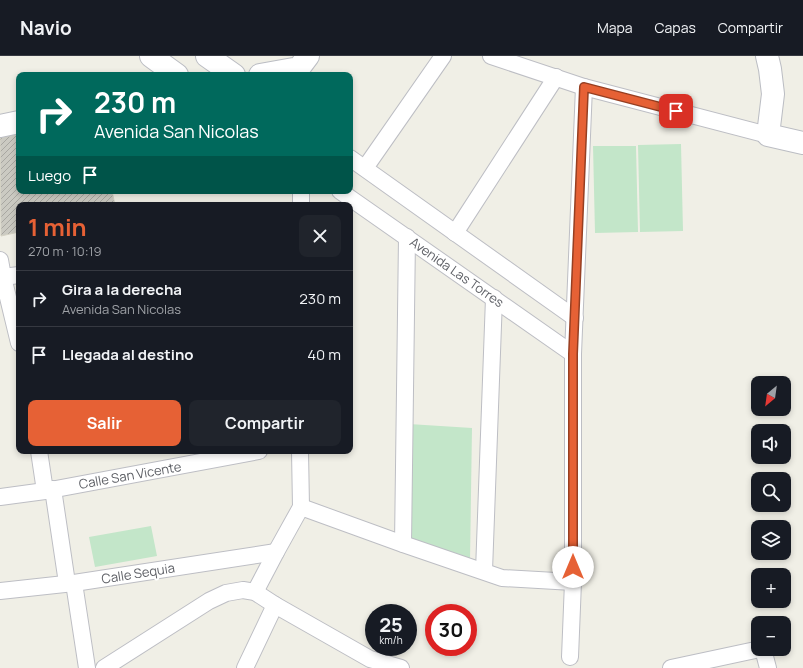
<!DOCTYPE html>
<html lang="es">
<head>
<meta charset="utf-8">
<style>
	:root { --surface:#171b24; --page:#20242c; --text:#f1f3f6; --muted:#9ea1a6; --line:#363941; --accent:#e66135 }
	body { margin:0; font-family:Manrope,sans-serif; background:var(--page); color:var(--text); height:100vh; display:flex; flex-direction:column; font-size:15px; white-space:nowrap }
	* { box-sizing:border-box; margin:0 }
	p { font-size:13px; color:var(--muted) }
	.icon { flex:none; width:22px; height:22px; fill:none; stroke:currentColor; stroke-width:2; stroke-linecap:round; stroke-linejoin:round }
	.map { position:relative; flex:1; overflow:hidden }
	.drawer { position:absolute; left:16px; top:146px; width:337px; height:252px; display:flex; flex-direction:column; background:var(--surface); border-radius:8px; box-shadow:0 2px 6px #0003 }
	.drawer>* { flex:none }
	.top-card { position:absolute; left:16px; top:16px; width:337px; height:122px; border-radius:8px; box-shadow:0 2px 6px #0003; background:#00695c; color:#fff; overflow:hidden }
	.needle { width:26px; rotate:209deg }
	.controls { position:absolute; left:751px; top:320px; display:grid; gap:8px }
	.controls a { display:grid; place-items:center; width:40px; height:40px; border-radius:8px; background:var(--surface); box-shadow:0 2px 6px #0003; font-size:20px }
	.speed { position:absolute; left:365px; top:548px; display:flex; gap:8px; font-size:20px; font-weight:700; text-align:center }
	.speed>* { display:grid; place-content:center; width:52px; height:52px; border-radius:50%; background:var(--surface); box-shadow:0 2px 6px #0003; line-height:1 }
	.speed small { font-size:10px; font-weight:400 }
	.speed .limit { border:6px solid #d22; background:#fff; color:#111 }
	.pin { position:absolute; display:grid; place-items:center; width:34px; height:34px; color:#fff; margin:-17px; border-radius:8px; box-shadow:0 2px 6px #0006 }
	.me { position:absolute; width:44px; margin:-22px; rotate:0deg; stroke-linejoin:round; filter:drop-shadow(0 0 3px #0008) }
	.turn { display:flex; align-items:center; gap:14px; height:84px; padding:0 12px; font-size:18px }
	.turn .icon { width:52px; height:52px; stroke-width:2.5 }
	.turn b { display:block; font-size:28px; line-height:34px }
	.then { display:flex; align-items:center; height:38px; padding:0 12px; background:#0003; gap:8px; font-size:15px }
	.round { display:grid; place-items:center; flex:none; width:42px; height:42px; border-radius:8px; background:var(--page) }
	.headline { display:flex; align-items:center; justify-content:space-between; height:68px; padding:0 12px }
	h1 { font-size:24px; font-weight:700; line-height:30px; color:var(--accent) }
	.cta { display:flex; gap:8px; margin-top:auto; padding:8px 12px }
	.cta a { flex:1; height:46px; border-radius:8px; background:var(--accent); color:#fff; font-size:16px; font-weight:700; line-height:46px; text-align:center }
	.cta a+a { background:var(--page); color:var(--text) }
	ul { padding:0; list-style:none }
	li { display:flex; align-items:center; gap:12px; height:56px; padding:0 12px; border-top:1px solid var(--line) }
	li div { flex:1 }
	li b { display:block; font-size:15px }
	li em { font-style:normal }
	header { display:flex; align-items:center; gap:24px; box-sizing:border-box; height:56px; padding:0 20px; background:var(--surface); border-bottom:1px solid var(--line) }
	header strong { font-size:19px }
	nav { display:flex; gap:22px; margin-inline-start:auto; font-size:14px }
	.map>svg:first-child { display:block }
	.grass { fill:#c3e6c9 }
	.building { fill:url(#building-hatch); stroke:#d4d2c4 }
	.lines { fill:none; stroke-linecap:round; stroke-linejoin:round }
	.street-casing { stroke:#bdbec4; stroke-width:18 }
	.secondary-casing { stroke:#bbbdc3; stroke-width:24 }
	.street { stroke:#fff; stroke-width:16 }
	.secondary { stroke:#fff; stroke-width:22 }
	.route-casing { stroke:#963f22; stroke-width:10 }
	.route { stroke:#e66135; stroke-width:7 }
	.labels { text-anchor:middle; stroke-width:4; stroke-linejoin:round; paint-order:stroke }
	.street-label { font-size:13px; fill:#5e6066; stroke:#fff }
</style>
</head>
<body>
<header>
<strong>Navio</strong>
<nav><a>Mapa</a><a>Capas</a><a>Compartir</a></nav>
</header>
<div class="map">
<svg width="803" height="612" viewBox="0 0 803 612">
	<defs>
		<pattern id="building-hatch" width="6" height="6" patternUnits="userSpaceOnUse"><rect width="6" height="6" fill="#cbcac2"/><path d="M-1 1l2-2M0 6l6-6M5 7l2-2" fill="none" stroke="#a8a7a1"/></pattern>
	</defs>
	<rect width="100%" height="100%" fill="#f0efe6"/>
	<g class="grass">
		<path d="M681,88l2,87 -43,1 -2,-87z"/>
		<path d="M593,90h43l2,86 -43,1z"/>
		<path d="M409,368l63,4 -2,134 -62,-22z"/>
		<path d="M151,470l6,30 -62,11 -6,-30z"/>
	</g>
	<path class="building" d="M19,78v57h93l3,14h-96v27l-18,4 -1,-98z"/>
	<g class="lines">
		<g class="street-casing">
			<g id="street">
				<path d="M491,0l93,31 184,48"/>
				<path d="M350,102l225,160"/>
				<path d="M365,112l78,-112"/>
				<path d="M340,135l233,163"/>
				<path d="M301,149v-14"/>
				<path d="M455,177l101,-156"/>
				<path d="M0,204l3,17 16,66"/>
				<path d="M3,221l16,-2"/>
				<path d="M39,395l6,40"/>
				<path d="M53,433l14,94"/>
				<path d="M0,441l45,-6 214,-40"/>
				<path d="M301,451l102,37 99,34 71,4"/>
				<path d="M403,488l4,-307"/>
				<path d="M484,515l10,-273"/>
				<path d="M74,527l13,85"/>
				<path d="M0,535l74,-8 202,-31"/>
				<path d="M255,536l21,-40 25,-45 -1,-56"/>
				<path d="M763,593l5,19"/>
				<path d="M570,601l3,-75v-228l11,-267"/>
				<path d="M104,612l105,-67 17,-8 17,-3 12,2 20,13 95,54 31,9"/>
				<path d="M245,612l30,-63"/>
				<path d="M671,612l89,-19"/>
			</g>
		</g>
		<g class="secondary-casing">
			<g id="secondary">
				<path d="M151,0l26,19"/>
				<path d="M207,0l27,19"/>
				<path d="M767,0l3,13 3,25 -5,41 35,8"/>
				<path d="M260,19l39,-7 9,-12"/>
				<path d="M0,70l19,-4"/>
			</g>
		</g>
		<use href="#street" class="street"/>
		<use href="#secondary" class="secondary"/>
	</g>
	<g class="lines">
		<g class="route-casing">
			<path id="route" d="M573,511v-213l11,-267 92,24"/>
		</g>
		<use href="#route" class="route"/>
	</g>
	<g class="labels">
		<g class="street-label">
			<text transform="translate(457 216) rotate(35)" y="5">Avenida Las Torres</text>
			<text transform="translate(130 419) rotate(-10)" y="5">Calle San Vicente</text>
			<text transform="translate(138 517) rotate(-9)" y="5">Calle Sequia</text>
		</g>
	</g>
</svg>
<div class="controls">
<a><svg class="needle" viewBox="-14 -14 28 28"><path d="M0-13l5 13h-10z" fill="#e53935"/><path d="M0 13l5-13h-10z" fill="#9ea1a6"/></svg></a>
<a><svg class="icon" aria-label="sound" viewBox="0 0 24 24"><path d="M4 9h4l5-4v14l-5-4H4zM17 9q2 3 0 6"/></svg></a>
<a><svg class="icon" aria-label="search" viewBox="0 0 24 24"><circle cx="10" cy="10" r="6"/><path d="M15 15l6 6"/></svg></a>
<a><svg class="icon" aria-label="layers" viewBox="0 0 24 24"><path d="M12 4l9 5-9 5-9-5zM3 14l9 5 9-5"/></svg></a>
<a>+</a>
<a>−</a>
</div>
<div class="speed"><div>25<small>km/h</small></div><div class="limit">30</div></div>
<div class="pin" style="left:676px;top:55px;background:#d93025"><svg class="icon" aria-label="arrive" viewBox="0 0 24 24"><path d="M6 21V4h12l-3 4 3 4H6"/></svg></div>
<svg class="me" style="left:573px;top:511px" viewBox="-20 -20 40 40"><circle r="19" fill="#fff"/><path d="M0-13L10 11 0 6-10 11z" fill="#e66135"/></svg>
<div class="top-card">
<div class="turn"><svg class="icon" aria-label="right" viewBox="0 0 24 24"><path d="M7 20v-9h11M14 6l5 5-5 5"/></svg><div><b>230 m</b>Avenida San Nicolas</div></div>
<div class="then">Luego<svg class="icon" aria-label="arrive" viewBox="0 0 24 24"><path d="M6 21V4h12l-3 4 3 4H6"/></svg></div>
</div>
<section class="drawer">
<div class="headline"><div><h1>1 min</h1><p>270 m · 10:19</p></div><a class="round"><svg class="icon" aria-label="close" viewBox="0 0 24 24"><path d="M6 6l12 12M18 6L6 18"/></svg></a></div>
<ul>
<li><svg class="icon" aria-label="right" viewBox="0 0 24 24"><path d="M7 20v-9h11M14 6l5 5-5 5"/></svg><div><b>Gira a la derecha</b><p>Avenida San Nicolas</p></div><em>230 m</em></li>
<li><svg class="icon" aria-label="arrive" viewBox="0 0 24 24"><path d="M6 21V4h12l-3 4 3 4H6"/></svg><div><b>Llegada al destino</b></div><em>40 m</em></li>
</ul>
<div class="cta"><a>Salir</a><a>Compartir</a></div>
</section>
</div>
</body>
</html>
